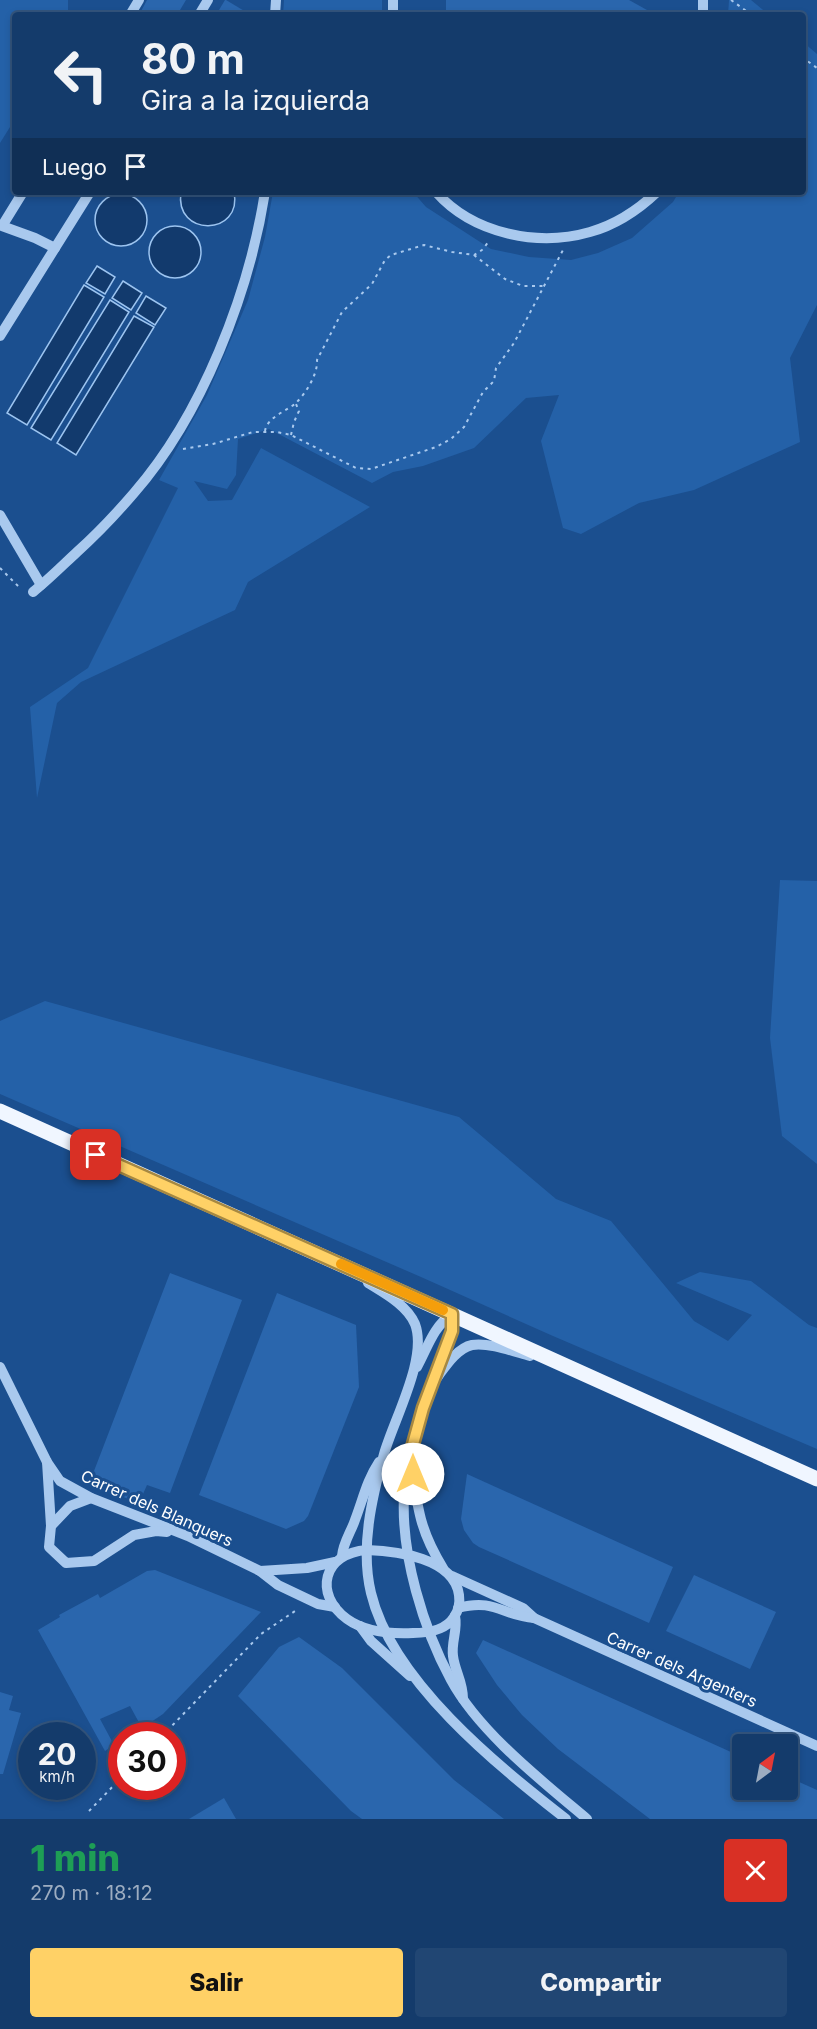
<!DOCTYPE html>
<html lang="es">
<head>
<meta charset="utf-8">
<style>
	:root { --surface:#143b6b; --page:#214673; --text:#f1f3f6; --muted:#9dadc1; --line:#33557e; --accent:#ffd166 }
	body { margin:0; font-family:Inter,sans-serif; background:var(--page); color:var(--text); height:100vh; display:flex; flex-direction:column; font-size:22px; white-space:nowrap }
	* { box-sizing:border-box; margin:0 }
	p { font-size:20px; color:var(--muted) }
	.icon { flex:none; width:33px; height:33px; fill:none; stroke:currentColor; stroke-width:2; stroke-linecap:round; stroke-linejoin:round }
	.map { position:relative; height:1819px; overflow:hidden }
	.details { display:flex; flex-direction:column; background:var(--surface); flex:1 }
	.details>* { flex:none }
	.guide { position:absolute; left:12px; top:12px; width:794px; height:183px; border-radius:6px; box-shadow:0 3px 9px #0003,0 0 0 2px var(--line); background:#143b6b; color:var(--text); overflow:hidden }
	.needle { width:39px; rotate:32deg }
	.buttons { position:absolute; left:732px; top:1734px; display:grid; gap:12px }
	.buttons a { display:grid; place-items:center; width:66px; height:66px; border-radius:6px; background:var(--surface); box-shadow:0 3px 9px #0003,0 0 0 2px var(--line); font-size:30px }
	.speed { position:absolute; left:18px; top:1722px; display:flex; gap:12px; font-size:30px; font-weight:700; text-align:center }
	.speed>* { display:grid; place-content:center; width:78px; height:78px; border-radius:50%; background:var(--surface); box-shadow:0 3px 9px #0003,0 0 0 2px var(--line); line-height:1 }
	.speed small { font-size:15px; font-weight:400 }
	.speed .limit { border:9px solid #d22; background:#fff; color:#111 }
	.pin { position:absolute; display:grid; place-items:center; width:51px; height:51px; color:#fff; margin:-26px; border-radius:12px; box-shadow:0 3px 9px #0006 }
	.me { position:absolute; width:66px; margin:-33px; rotate:0deg; stroke-linejoin:round; filter:drop-shadow(0 0 4px #0008) }
	.turn { display:flex; align-items:center; gap:21px; height:126px; padding:0 30px; font-size:27px }
	.turn .icon { width:78px; height:78px; stroke-width:2.5 }
	.turn b { display:block; font-size:42px; line-height:51px }
	.then { display:flex; align-items:center; height:57px; padding:0 30px; background:#0003; gap:12px; font-size:22px }
	.round { display:grid; place-items:center; flex:none; width:63px; height:63px; border-radius:6px; background:var(--page) }
	.head { display:flex; align-items:center; justify-content:space-between; height:102px; padding:0 30px }
	h1 { font-size:36px; font-weight:800; line-height:45px; color:#1e9e55 }
	.cta { display:flex; gap:12px; margin-top:auto; padding:12px 30px }
	.cta a { flex:1; height:69px; border-radius:6px; background:var(--accent); color:#111; font-size:24px; font-weight:800; line-height:69px; text-align:center }
	.cta a+a { background:var(--page); color:var(--text) }
	.map>svg:first-child { display:block }
	.green { fill:#2461a8 }
	.water { fill:#123a6d; stroke:#9cc4f0; stroke-width:1.5 }
	.building { fill:#2a66ad }
	.lines { fill:none; stroke-linecap:round; stroke-linejoin:round }
	.path { stroke:#a9c9ee; stroke-width:2; stroke-dasharray:3 4.5; stroke-linecap:butt }
	.minor { stroke:#a9c9ee; stroke-width:10 }
	.major { stroke:#f0f6ff; stroke-width:15 }
	.route-casing { stroke:#a68842; stroke-width:15 }
	.route { stroke:#ffd166; stroke-width:10 }
	.slow { stroke:#f59e0b; stroke-width:10 }
	.labels { text-anchor:middle; stroke-width:6; stroke-linejoin:round; paint-order:stroke }
	.street-label { font-size:16px; fill:#fff; stroke:#1b4f8f }
</style>
</head>
<body>
<div class="map">
<svg width="817" height="1819" viewBox="0 0 817 1819">
	<rect width="100%" height="100%" fill="#1b4f8f"/>
	<g class="green">
		<path d="M0,0h68v11l3,4h-56v104l-15,24z"/>
		<path d="M284,0h98v15h-99z"/>
		<path d="M729,0h22l18,15h-41z"/>
		<path d="M803,42l14,12v251l-27,53 10,84 -106,48 -55,13 -58,31 -18,-6 -22,-87 18,-46 -33,3 -52,50 -51,18 -30,6 -21,11 -103,-54 -31,10 -2,36 -9,14 -33,-8 14,20 24,-1 29,-52 109,59 -122,75 -13,28 -154,72 -24,21 -20,95 -7,-91 58,-39 90,-180 -19,-8 48,-85 41,-95 17,-63 8,-45h140l13,15 65,42 38,8 42,3 27,-7 34,-15 41,-36 6,-10h123z"/>
		<path d="M780,880l37,1v283l-35,-28 -12,-98z"/>
		<path d="M45,1001l414,116 97,82 55,22 83,100 34,20 24,-26 -76,-32 24,-11 51,9 58,44 8,3v121l-264,-113 -132,-59 -421,-183v-73z"/>
	</g>
	<g class="water">
		<path d="M181,192h53c9,44 -60,46 -53,0z"/>
		<circle cx="121" cy="220" r="26"/>
		<circle cx="175" cy="252" r="26"/>
		<path d="M97,266l18,11 -10,17 -19,-11z"/>
		<path d="M123,281l19,12 -11,17 -19,-12z"/>
		<path d="M84,285l20,12 -77,128 -20,-12z"/>
		<path d="M146,296l20,12 -11,17 -19,-12z"/>
		<path d="M110,300l19,12 -78,128 -20,-12z"/>
		<path d="M134,316l20,11 -78,128 -19,-12z"/>
	</g>
	<g class="building">
		<path d="M147,0h39l-9,15h-38z"/>
		<path d="M225,0h1l25,15h-35z"/>
		<path d="M446,0h183l27,15h-210z"/>
		<path d="M170,1273l72,27 -72,193 -23,-8 -8,18 -50,-19z"/>
		<path d="M277,1293l79,32 3,62 -51,129 -4,5 -18,8 -87,-34z"/>
		<path d="M467,1474l206,93 -24,56 -170,-76 -6,-4 -9,-13 -3,-11z"/>
		<path d="M155,1570l106,42 -98,102 -21,14 -12,-22 -30,13 14,26 -9,6 -67,-121 22,-13 -1,-2 39,-21 2,4 47,-27z"/>
		<path d="M694,1575l82,37 -26,57 -84,-38z"/>
		<path d="M299,1637l43,31 112,112 50,39h-142l-11,-8 -113,-115 41,-49z"/>
		<path d="M483,1640l259,117v33h46v-13l29,13v29h-167l-92,-70 -36,-34 -25,-30 -21,-32z"/>
		<path d="M0,1692l13,4 -4,14 12,3 -18,61h-3z"/>
		<path d="M224,1798l12,21h-47z"/>
	</g>
	<g class="lines">
		<g class="path">
			<path d="M731,0l21,15"/>
			<path d="M802,57l15,11"/>
			<path d="M474,255l31,24 18,7h20"/>
			<path d="M265,431c2,-14 22,-20 31,-28 10,-10 22,-29 21,-43l25,-48 30,-28 13,-24 6,-5 33,-10 28,7 22,3 8,-5 8,-10"/>
			<path d="M291,435l3,-13 5,-11 -3,-7"/>
			<path d="M183,449l30,-5 40,-12h24l14,3 65,33 15,1 65,-22 15,-8 13,-12 19,-35 11,-11 2,-13 18,-25 49,-93"/>
			<path d="M0,568l21,21"/>
			<path d="M162,1736l99,-102 37,-25"/>
			<path d="M89,1811l33,-34"/>
		</g>
		<g class="minor">
			<path d="M130,15l9,-15"/>
			<path d="M199,15l9,-15"/>
			<path d="M275,15l1,-15"/>
			<path d="M393,15v-15"/>
			<path d="M703,15v-15"/>
			<path d="M23,192l-21,34 33,12 20,10"/>
			<path d="M436,192c37,42 102,55 154,40 25,-7 48,-22 67,-40"/>
			<path d="M0,336l90,-144"/>
			<path d="M0,515l41,70"/>
			<path d="M33,592c15,-12 29,-26 44,-40 20,-18 39,-38 57,-59 68,-78 115,-199 131,-301"/>
			<path d="M368,1283c16,10 39,22 47,41 13,34 -21,95 -31,130 -12,43 -24,94 -13,139 21,88 126,172 195,226"/>
			<path d="M530,1356c-15,-4 -42,-14 -58,-11 -14,3 -25,19 -33,30 -12,16 -17,35 -22,54 -6,22 -12,44 -13,67 -3,59 19,132 47,184 28,52 91,101 136,139"/>
			<path d="M0,1367l47,95 13,19 31,17 97,38 72,35 18,14 40,19 17,3"/>
			<path d="M417,1367c11,-20 16,-40 35,-53"/>
			<path d="M436,1373l16,-42v-17"/>
			<path d="M47,1462l4,64"/>
			<path d="M411,1464c7,44 8,65 32,104"/>
			<path d="M91,1498l-21,8 -19,20 -2,21 17,16 28,-2 40,-26 22,-4 11,1"/>
			<path d="M367,1550c30,1 87,8 92,45 1,7 0,15 -5,22 -8,13 -26,16 -41,16 -22,1 -48,-1 -66,-14 -34,-25 -24,-66 20,-69z"/>
			<path d="M342,1556c1,-13 9,-24 13,-36 8,-21 12,-40 24,-58"/>
			<path d="M260,1571l47,-3 28,-6"/>
			<path d="M452,1576l71,32 11,10 283,128"/>
			<path d="M458,1608c38,-10 44,8 76,10"/>
			<path d="M455,1616c3,14 -4,26 -2,40 2,16 10,25 10,43"/>
			<path d="M360,1626l11,15 39,35"/>
		</g>
		<path class="major" d="M0,1111l817,368"/>
	</g>
	<g class="lines">
		<g class="route-casing">
			<path id="route" d="M96,1155l356,159v17l-29,77 -13,47 3,19"/>
		</g>
		<use href="#route" class="route"/>
		<path class="slow" d="M341,1264l102,46"/>
	</g>
	<g class="labels">
		<g class="street-label">
			<text transform="translate(157 1508) rotate(24)" y="6">Carrer dels Blanquers</text>
			<text transform="translate(682 1669) rotate(24)" y="6">Carrer dels Argenters</text>
		</g>
	</g>
</svg>
<div class="buttons">
<a><svg class="needle" viewBox="-14 -14 28 28"><path d="M0-13l5 13h-10z" fill="#e53935"/><path d="M0 13l5-13h-10z" fill="#9dadc1"/></svg></a>
</div>
<div class="speed"><div>20<small>km/h</small></div><div class="limit">30</div></div>
<div class="pin" style="left:96px;top:1155px;background:#d93025"><svg class="icon" aria-label="arrive" viewBox="0 0 24 24"><path d="M6 21V4h12l-3 4 3 4H6"/></svg></div>
<svg class="me" style="left:413px;top:1474px" viewBox="-20 -20 40 40"><circle r="19" fill="#fff"/><path d="M0-13L10 11 0 6-10 11z" fill="#ffd166"/></svg>
<div class="guide">
<div class="turn"><svg class="icon" aria-label="left" viewBox="0 0 24 24"><path d="M17 20v-9H6M10 6l-5 5 5 5"/></svg><div><b>80 m</b>Gira a la izquierda</div></div>
<div class="then">Luego<svg class="icon" aria-label="arrive" viewBox="0 0 24 24"><path d="M6 21V4h12l-3 4 3 4H6"/></svg></div>
</div>
</div>
<section class="details">
<div class="head"><div><h1>1 min</h1><p>270 m · 18:12</p></div><a class="round" style="background:#d93025;color:#fff"><svg class="icon" aria-label="close" viewBox="0 0 24 24"><path d="M6 6l12 12M18 6L6 18"/></svg></a></div>
<div class="cta"><a>Salir</a><a>Compartir</a></div>
</section>
</body>
</html>
